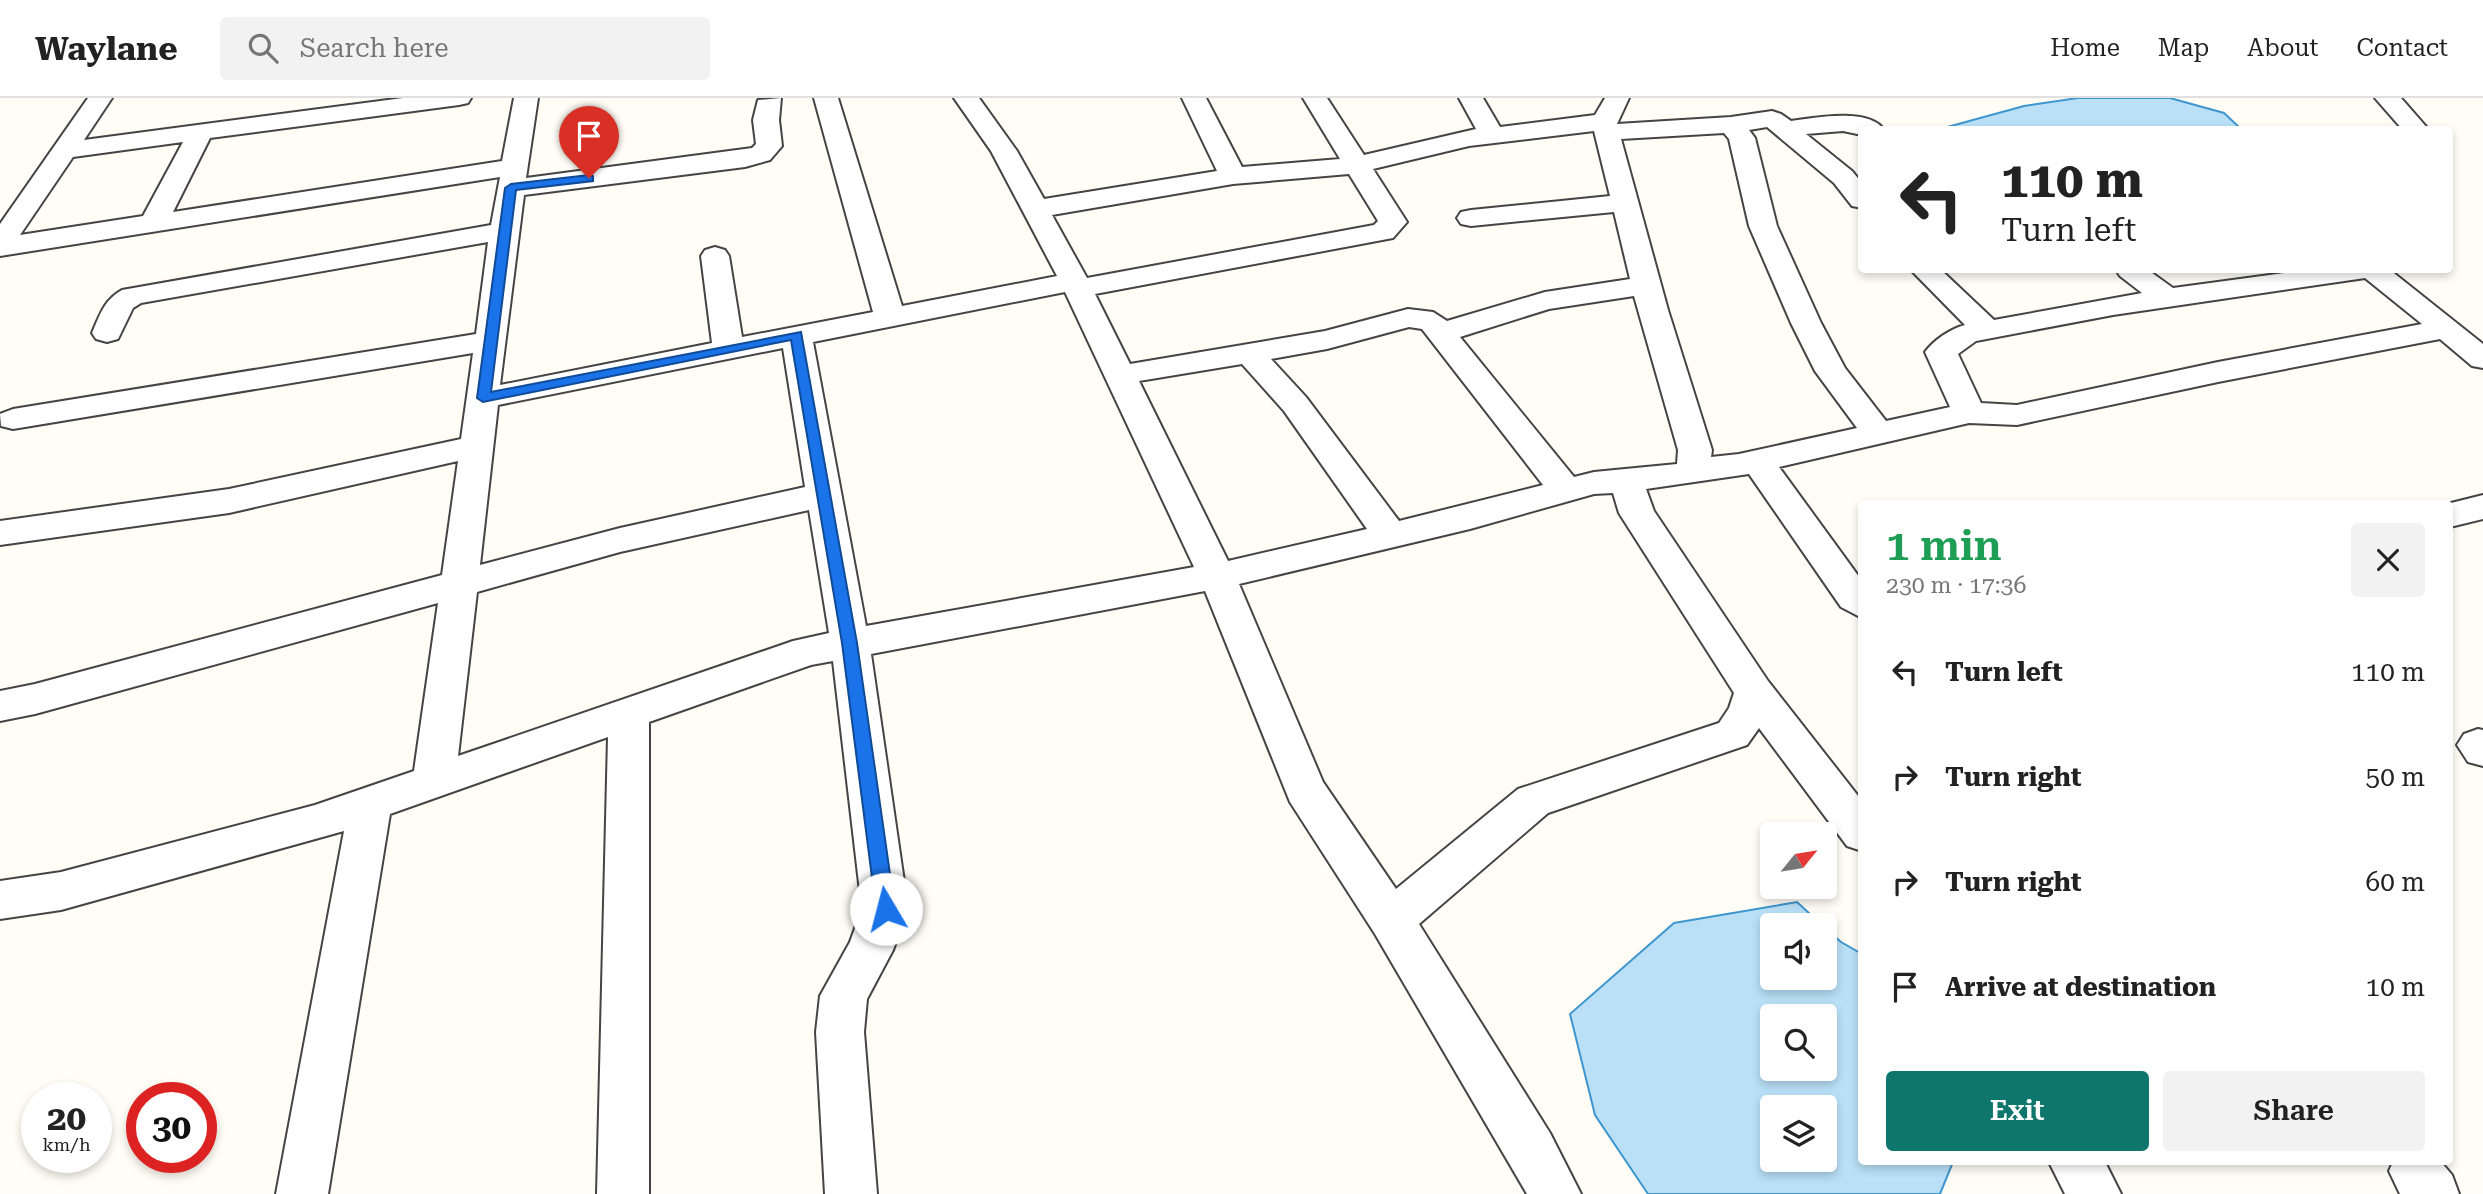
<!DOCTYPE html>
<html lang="en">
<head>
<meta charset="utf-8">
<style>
	:root { --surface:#fff; --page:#f2f2f2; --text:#222; --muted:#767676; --line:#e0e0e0; --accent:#0f766e }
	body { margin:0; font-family:"Roboto Serif",serif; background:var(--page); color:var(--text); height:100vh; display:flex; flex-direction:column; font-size:26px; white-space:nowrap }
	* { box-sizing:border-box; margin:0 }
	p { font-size:23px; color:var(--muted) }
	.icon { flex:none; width:38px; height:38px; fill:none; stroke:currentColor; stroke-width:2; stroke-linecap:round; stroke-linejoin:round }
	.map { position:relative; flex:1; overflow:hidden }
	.sheet { position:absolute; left:1858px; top:402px; width:595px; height:665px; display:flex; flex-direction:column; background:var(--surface); border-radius:7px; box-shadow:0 4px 10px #0003 }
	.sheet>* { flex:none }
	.banner { position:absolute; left:1858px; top:28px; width:595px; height:147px; border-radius:7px; box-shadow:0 4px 10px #0003; background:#fff; color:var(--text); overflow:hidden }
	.needle { width:46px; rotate:60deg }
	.controls { position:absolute; left:1760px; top:724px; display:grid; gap:14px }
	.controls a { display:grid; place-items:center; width:77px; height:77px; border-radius:7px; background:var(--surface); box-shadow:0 4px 10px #0003; font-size:35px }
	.speed { position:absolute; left:21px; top:984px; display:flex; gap:14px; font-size:35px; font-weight:700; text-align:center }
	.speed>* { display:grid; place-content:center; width:91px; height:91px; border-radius:50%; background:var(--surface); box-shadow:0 4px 10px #0003; line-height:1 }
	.speed small { font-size:18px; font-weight:400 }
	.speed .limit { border:10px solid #d22; background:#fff; color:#111 }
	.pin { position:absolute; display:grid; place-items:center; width:60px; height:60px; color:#fff; margin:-72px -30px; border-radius:50% 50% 50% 0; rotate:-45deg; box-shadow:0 0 7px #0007 }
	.pin .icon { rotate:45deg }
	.me { position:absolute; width:77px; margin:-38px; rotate:352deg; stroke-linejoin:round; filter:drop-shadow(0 0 5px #0008) }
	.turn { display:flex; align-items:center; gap:24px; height:147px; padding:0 28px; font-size:32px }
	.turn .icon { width:91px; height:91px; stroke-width:2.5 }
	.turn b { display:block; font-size:49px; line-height:60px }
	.round { display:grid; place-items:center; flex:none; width:74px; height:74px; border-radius:7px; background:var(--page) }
	.overview { display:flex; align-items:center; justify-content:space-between; height:119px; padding:0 28px }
	h1 { font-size:42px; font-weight:600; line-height:52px; color:#1e9e55 }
	.primary-button { display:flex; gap:14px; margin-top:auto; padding:14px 28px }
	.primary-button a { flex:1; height:80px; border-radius:7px; background:var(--accent); color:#fff; font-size:28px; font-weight:600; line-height:80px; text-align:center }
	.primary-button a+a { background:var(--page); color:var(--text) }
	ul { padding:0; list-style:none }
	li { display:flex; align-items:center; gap:21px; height:105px; padding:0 28px }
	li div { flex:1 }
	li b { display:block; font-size:26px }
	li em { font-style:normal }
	header { display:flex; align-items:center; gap:42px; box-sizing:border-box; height:98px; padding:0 35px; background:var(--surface); border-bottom:2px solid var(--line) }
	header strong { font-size:33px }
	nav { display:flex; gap:38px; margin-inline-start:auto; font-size:24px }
	.search { width:490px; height:63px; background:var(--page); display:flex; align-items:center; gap:18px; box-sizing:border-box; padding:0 24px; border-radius:7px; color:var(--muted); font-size:26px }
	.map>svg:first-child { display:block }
	.water { fill:#b9e0f7; stroke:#3f96cf; stroke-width:2; fill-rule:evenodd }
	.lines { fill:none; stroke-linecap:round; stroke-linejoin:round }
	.minor-casing { stroke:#444; stroke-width:4 }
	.minor { fill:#fff; fill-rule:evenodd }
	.route { fill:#1a73e8; stroke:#114b97; stroke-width:2 }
</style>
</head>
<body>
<header>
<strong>Waylane</strong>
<div class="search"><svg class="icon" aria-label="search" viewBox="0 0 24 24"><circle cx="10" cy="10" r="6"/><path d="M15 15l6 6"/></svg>Search here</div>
<nav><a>Home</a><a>Map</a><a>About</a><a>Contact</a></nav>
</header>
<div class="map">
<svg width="2483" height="1096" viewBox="0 0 2483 1096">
	<rect width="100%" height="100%" fill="#fffdf5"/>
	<g class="water">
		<path d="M2078,0h92l54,15 17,16h-301l84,-23z"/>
		<path d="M1797,804l26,24h-50v52h52v-50l16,14 21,12v208h91l-13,32h-292l-53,-79 -25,-101 104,-91zM1773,919h52v52h-52zM1773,1010h52v52h-52z"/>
	</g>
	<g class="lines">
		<g class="minor-casing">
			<g id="minor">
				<path d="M88,0h24l-28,42 319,-42h68l-3,5 -9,2 -249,33 -37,74 329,-51 12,-63h24l-12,80 226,-30 4,-4 -3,-24 5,-20 23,-2 -2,22 3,26 -12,14 -25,7 -221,28 -24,190 212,-42 -11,-87 4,-6 10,-3 10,3 4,6 13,81 131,-25 -59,-214h24l64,208 155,-30 -66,-125 -37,-53h25l38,53 27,48 173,-28 -35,-73h24l36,69 98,-8 -37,-61h24l37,57 112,-26 -17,-31h24l17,29 95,-12 10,-17h24l-12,26 114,-7 41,-6 9,3 10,7c23,-3 78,-14 93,9h-22v5l-19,-4 -37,3 46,37 10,12v25l-10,-2 -18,-23 -67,-56 -18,3 6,8 22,88 44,97 24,45 41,53 64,-14 -25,-55c9,-12 25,-23 40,-27l-54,-55h30l53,50 148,-27 -22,-17 -4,-6h32l25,18 133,-18h84l93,74v24l-11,-2 -32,-27 -222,43 -201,43 -48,-2 -190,44 83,114v37l-21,-11 -92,-133 -103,15 8,22 114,170 94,120v50l-15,-5 -88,-118 -12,17 -199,68 -129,111 131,209 31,61h-54l-152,-260 -85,-132 -85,-211 -334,63 37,255 -15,41 -26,49 -3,33 13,162h-52l-9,-162 4,-36 30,-54 12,-33 -29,-248 -22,4 -162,57v472h-52l11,-457 -218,77 -62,380h-52l68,-363 -283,79 -61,9v-38l61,-9 254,-67 99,-34 24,-168 -403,111 -35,7v-30l35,-7 407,-109 16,-114 -229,52 -229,32v-24l229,-32 232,-50 12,-86 -460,76 -12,-3 -1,-12 13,-5 463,-75 12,-92 -347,61 -8,5 -15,31 -11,3 -11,-3 -4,-6c8,-18 12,-33 30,-43l369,-65 9,-48 -500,79v-32zM1594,33l16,65 -139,14 -10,2 -4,6 4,6 10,2 143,-14 16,67 -85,13 -98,29 -14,-9 -25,-3 -83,22 -195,33 -35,-70 298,-56 14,-16 -34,-53 96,-23zM1724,35l5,6 20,87 42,97 24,48 42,57 -118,26 -28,3 1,-7 -44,-140 -47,-171zM183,44l-40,74 -123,19 53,-78zM1349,76l29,47 -4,4 -287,53 -35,-63 181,-31zM2365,180l57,46 -204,38 -201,43 -36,-2 -23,-49 18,-13 137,-26zM1065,194l129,275 -328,59 -53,-284zM1634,198l44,154 -1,14 -83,8 -20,5 -114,-140 89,-28zM1409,229l13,2 121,156 -144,36 -93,-124 -35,-38 56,-10zM783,250l22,139 -185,41 -140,37 18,-160zM1242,266l42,47 83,118 -139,32 -89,-180zM1613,395l6,20 115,180 -5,15 -10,15 -201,66 -122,100 -73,-107 -84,-198 231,-55 124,-35zM809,412l20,123 -36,8 -335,115 19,-164 143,-40z"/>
				<path d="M2375,0h26l28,32h-26z"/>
				<path d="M2483,397v24l-33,8v-23h-3z"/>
				<path d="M2478,631l5,1v36l-15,-4 -11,-17 7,-11z"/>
				<path d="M2049,1064h56l16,32h-56z"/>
				<path d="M2393,1064h48l11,13 7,19h-59l-11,-23z"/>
			</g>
		</g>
		<use href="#minor" class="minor"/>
	</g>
	<path class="route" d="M589,77l4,1v5l-77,9 -25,202 310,-60 56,311 38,266 -3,6 -6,3 -7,-3 -3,-6 -34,-266 -51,-303 -308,62 -6,-4 28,-210 6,-4z"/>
</svg>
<div class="controls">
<a><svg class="needle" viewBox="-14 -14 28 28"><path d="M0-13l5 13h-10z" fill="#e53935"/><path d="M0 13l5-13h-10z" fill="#767676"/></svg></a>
<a><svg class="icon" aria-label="sound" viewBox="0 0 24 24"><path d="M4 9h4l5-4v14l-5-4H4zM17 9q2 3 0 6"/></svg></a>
<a><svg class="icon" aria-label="search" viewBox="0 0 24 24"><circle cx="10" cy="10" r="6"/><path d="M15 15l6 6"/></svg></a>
<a><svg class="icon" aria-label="layers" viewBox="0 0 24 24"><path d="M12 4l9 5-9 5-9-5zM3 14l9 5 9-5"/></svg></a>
</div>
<div class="speed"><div>20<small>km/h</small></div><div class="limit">30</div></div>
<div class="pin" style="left:589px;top:80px;background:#d93025"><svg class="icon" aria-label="arrive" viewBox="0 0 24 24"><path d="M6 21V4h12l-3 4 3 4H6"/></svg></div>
<svg class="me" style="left:886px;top:811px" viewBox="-20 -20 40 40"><circle r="19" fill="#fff"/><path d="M0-13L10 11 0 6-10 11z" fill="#1a73e8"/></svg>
<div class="banner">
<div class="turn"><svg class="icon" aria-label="left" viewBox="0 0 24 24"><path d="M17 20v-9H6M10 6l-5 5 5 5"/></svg><div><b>110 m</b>Turn left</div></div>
</div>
<section class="sheet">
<div class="overview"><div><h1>1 min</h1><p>230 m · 17:36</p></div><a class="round"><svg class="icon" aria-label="close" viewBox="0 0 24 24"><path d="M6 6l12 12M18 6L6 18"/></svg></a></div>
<ul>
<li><svg class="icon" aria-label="left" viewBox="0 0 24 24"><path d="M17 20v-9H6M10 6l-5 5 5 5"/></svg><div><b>Turn left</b></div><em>110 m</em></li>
<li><svg class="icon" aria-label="right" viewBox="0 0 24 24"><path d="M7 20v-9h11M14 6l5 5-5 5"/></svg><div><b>Turn right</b></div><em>50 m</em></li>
<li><svg class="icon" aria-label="right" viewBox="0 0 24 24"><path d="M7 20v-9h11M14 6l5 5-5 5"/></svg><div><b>Turn right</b></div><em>60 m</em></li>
<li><svg class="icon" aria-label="arrive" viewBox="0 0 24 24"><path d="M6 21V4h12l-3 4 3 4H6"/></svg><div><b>Arrive at destination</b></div><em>10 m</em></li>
</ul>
<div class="primary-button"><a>Exit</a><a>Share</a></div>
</section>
</div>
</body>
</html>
